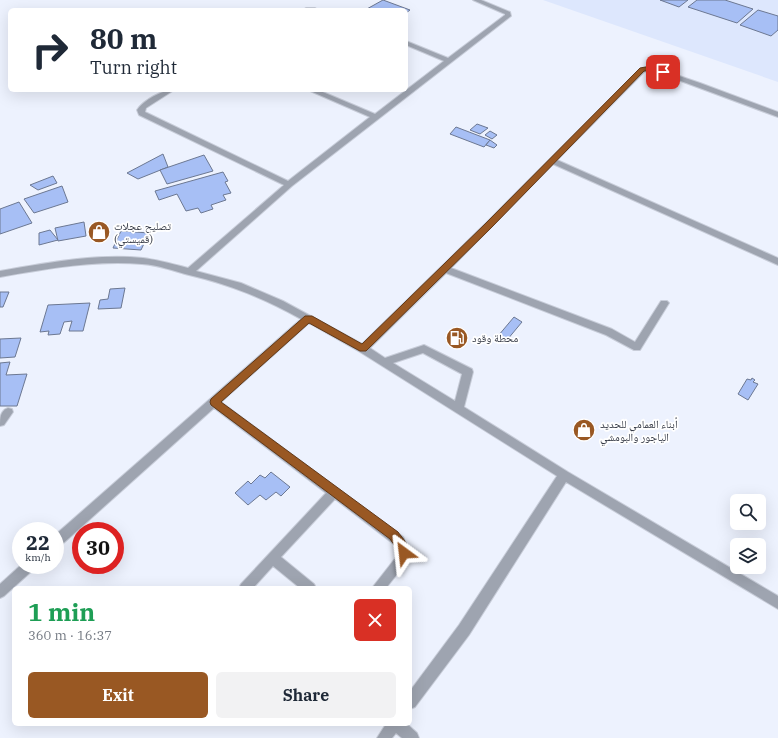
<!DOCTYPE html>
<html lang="en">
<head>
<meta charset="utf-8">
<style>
	:root { --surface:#fff; --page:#f2f2f3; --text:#1f2937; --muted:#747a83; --accent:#995823 }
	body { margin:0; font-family:"IBM Plex Serif","Noto Naskh Arabic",serif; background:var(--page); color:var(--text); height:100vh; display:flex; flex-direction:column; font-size:15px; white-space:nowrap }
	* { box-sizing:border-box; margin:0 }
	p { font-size:13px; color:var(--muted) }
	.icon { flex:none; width:22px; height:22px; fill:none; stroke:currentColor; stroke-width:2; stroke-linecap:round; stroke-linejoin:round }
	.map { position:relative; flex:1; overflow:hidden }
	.drawer { position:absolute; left:12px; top:586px; width:400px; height:140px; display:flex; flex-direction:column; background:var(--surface); border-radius:6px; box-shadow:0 4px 16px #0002 }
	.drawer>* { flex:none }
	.top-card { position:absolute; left:8px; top:8px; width:400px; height:84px; border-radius:6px; box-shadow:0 4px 16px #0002; background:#fff; color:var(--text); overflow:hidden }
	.fabs { position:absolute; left:730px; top:494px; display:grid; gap:8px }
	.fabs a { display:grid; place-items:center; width:36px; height:36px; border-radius:6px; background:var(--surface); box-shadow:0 4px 16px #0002; font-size:20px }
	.speed { position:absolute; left:12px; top:522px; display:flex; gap:8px; font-size:20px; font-weight:700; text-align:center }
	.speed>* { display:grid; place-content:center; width:52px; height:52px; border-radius:50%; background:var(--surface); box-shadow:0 4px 16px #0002; line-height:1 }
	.speed small { font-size:10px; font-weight:400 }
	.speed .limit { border:6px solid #d22; background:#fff; color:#111 }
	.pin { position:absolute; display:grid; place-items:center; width:34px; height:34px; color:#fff; margin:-17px; border-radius:8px; box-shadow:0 2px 6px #0006 }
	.me { position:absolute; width:44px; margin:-22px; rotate:330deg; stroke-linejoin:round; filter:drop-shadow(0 0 3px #0008) }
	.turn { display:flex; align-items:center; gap:14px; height:84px; padding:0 16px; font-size:18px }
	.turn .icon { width:52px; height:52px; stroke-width:2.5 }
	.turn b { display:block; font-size:28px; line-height:34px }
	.round { display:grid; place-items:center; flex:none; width:42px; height:42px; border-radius:6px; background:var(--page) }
	.headline { display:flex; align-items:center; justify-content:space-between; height:68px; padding:0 16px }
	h1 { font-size:24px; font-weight:800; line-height:30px; color:#1e9e55 }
	.button { display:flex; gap:8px; margin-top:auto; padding:8px 16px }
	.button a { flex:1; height:46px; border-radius:6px; background:var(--accent); color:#fff; font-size:16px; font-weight:800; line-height:46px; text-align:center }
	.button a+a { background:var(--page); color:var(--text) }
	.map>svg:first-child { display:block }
	.built { fill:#dde7fd }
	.building { fill:#a7bff5; stroke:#6c7892 }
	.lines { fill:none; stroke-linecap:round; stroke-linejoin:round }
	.minor-casing { stroke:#c8cdd9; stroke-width:2 }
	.minor { fill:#9ea4b0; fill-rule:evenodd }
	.route { fill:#995823; stroke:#633917 }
	.labels { text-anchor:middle; stroke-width:3.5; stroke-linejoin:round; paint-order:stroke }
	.poi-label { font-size:11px; fill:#353a46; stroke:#fff; text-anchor:start }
</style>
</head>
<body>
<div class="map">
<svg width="778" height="738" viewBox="0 0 778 738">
	<rect width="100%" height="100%" fill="#edf2fe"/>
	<path class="built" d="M543,0h235v82z"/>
	<g class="building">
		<path d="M383,0l27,10 -4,3v-3h-41z"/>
		<path d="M660,0h28l-9,7z"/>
		<path d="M697,0h28l28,9 -16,14 -49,-16z"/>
		<path d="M758,10l20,6v14l-7,6 -31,-11z"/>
		<path d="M477,124l11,4 -8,6 -10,-4z"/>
		<path d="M456,127l34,13 -6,7 -34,-13z"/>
		<path d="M490,131l7,4 -5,4 -7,-4z"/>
		<path d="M490,140l7,5 -3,3 -8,-3z"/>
		<path d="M163,154l5,13 -30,12 -11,-6z"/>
		<path d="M204,155l9,16 -46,13 -7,-14z"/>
		<path d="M223,172l5,9 -3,1 6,11 -8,2 3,5 -15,5 2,4 -12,4 -3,-5 -12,3 -9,-17 -18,6 -4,-9z"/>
		<path d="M53,176l4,7 -19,7 -8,-5z"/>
		<path d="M62,186l6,16 -34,11 -10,-14z"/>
		<path d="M19,202l13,21 -32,11v-25z"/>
		<path d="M84,222l2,14 -28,5 -3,-13z"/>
		<path d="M50,230l8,10 -19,5v-12z"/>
		<path d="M121,231l28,2 -8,17 -28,-2z"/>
		<path d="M125,288l-4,20 -23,1 2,-9 8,-1 2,-10z"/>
		<path d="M0,292h9l-6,15h-3z"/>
		<path d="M90,303l-7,28h-14l3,-10 -8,1 -4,12 -12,1 1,-4 -9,1 8,-27z"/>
		<path d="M514,317l8,5 -15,18 -9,-4z"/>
		<path d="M21,338l-6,19 -15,1v-19z"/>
		<path d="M10,362l-4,13 21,-1 -10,32h-17v-43z"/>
		<path d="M752,378l3,2 -2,2 5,2 -10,16 -10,-6 9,-15 4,1z"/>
		<path d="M271,472l19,15 -9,9 -5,-4 -10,8 -6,-5 -12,10 -13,-12 13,-12 3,3 9,-9 5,3z"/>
	</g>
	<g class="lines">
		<g class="minor-casing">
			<g id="minor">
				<path d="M473,0h8l29,12 1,4 -219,170 -96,85 45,12 42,18 79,43 124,-121 154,-154 13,-2 47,16 78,29v5l-127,-47 -7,2 -87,88 221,98v7l-225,-101 -102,104 161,61 23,13 26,-41h6l2,2 -29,47h-6l-28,-15 -160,-62 -76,75 15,10 39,-13 48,24 1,3 -9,35 104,65 210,124v13l-212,-127 -97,153 -54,72 -5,2v-18l49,-66 98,-149 -197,-124 -51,-29 -88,79 182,135 7,16 -4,10 -20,25h-14l25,-32 1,-3 -3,-8 -60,-46 -54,58 33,27 2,4h-16l-27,-22 -20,22h-14l2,-4 85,-91 -112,-85 -155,139 -4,2v-14l246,-216c-38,-21 -70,-34 -112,-44 -15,-4 -31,-10 -47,-11 -48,-4 -96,5 -142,13v-6c46,-8 97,-18 143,-13 15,2 30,6 45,10l96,-83 -145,-70 -2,-5c7,-10 25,-20 37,-20l-28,18 -1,4 143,69 82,-64 -62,-27h10l57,24 69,-53 -38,-16v-4l42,17 57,-43v-1zM423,353l39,21 -7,27 -62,-38z"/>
				<path d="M306,8h9l3,2h-15z"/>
				<path d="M8,408l4,1 1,3 -9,13 -4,1c0,-8 0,-15 8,-18z"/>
				<path d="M21,565h15l-2,4 -30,27 -4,2v-14z"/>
				<path d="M386,724h21l10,9 2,5h-17l-6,-5 -4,5h-15z"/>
			</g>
		</g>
		<use href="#minor" class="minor"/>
	</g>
	<path class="route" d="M651,66l15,6 -3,2 -12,-4 -7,1 -152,156 -126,124h-6l-51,-28 -88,79 177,130c5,7 14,15 9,25l-3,1 -4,-1 -3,-8 -7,-10 -179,-134 -1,-3 1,-3 94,-83h7l50,28 124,-121 154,-155z"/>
	<defs>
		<g id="shop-disc" transform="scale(1.15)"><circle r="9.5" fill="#995823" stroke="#fff"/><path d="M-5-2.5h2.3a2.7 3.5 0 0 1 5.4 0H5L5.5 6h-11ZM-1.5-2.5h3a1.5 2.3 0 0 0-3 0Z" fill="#fff"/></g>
		<g id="fuel-disc" transform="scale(1.15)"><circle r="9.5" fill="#995823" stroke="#fff"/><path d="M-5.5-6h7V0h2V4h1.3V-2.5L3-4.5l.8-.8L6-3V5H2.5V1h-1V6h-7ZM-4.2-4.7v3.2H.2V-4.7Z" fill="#fff"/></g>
	</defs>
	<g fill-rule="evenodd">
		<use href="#shop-disc" x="99" y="232"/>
		<use href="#fuel-disc" x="457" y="338"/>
		<use href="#shop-disc" x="584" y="430"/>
	</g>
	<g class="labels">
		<g class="poi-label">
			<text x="114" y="230">تصليح عجلات<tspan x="114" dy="13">(قميستي)</tspan></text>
			<text x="472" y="342">محطة وقود</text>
			<text x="600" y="428">أبناء العمامي للحديد<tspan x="600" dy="13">الياجور والبومشي</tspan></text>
		</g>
	</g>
</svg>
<div class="fabs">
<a><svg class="icon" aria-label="search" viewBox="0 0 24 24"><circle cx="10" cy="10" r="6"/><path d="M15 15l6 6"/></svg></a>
<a><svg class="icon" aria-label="layers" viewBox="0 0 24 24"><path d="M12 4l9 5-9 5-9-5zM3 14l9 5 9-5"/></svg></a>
</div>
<div class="speed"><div>22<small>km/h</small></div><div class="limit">30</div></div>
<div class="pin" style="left:663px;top:72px;background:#d93025"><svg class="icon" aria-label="arrive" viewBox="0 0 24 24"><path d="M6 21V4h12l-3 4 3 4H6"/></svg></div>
<svg class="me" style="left:404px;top:553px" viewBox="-20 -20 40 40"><path d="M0-17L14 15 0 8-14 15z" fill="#995823" stroke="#fff" stroke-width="4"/></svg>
<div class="top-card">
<div class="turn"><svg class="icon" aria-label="right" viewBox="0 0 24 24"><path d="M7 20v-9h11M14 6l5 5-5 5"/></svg><div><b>80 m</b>Turn right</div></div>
</div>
<section class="drawer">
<div class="headline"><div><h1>1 min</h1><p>360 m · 16:37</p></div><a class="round" style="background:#d93025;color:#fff"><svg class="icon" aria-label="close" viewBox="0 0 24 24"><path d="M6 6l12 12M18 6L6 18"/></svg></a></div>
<div class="button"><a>Exit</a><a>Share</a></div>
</section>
</div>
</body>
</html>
